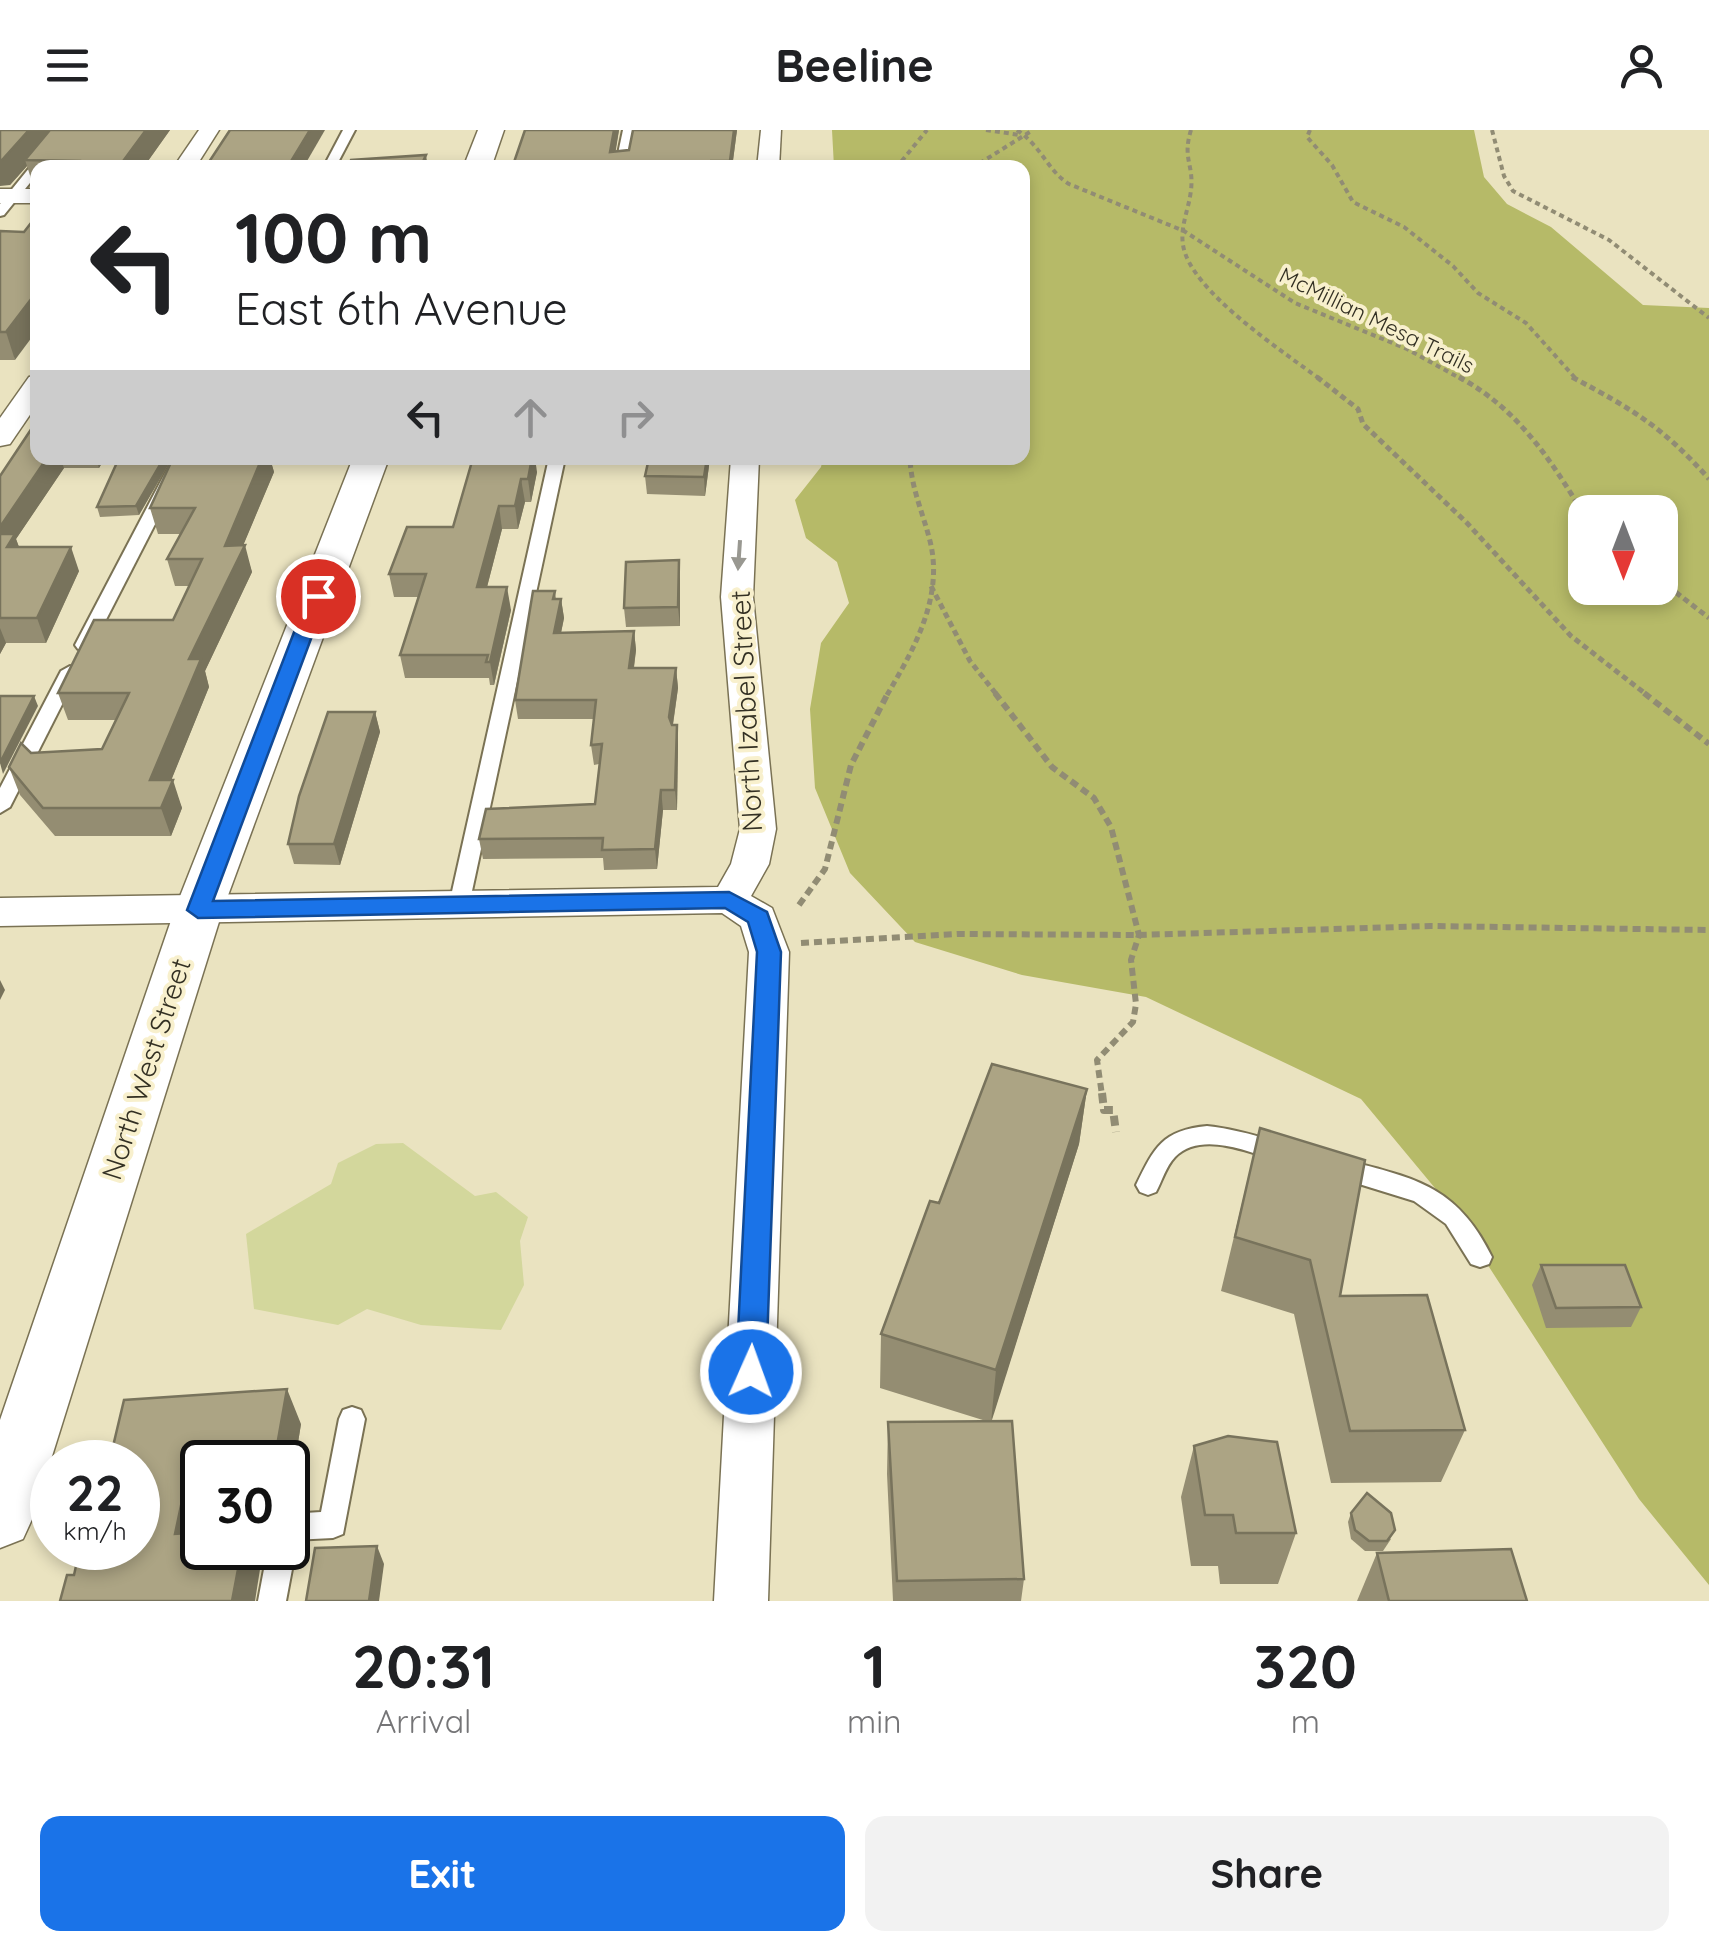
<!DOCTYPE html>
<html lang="en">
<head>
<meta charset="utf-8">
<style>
	:root { --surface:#fff; --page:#f2f2f2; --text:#202124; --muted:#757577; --accent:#1a73e8 }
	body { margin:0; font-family:Quicksand,sans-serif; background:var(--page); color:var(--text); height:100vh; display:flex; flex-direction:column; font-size:38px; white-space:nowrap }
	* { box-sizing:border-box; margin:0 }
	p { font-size:32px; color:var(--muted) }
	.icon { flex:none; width:55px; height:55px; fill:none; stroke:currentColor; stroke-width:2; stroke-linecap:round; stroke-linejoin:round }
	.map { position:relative; height:1471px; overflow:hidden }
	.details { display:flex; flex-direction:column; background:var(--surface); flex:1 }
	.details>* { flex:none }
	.banner { position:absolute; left:30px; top:30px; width:1000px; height:305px; border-radius:20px; box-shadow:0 5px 15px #0003; background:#fff; color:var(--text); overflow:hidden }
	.needle { width:65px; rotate:180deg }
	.buttons { position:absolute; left:1568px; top:365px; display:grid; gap:20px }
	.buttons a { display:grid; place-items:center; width:110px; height:110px; border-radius:20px; background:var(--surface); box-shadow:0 5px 15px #0003; font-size:50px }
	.speed { position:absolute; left:30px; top:1310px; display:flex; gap:20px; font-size:50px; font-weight:700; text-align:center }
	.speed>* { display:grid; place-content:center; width:130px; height:130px; border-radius:50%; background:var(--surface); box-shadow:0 5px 15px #0003; line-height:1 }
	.speed small { font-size:25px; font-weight:400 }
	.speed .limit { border:5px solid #111; border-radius:15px; background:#fff; color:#111 }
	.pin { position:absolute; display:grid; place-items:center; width:85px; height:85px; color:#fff; margin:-42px; border:5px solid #fff; border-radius:50%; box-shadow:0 2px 10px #0007 }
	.me { position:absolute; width:110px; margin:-55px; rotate:2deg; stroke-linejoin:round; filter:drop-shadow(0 0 8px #0008) }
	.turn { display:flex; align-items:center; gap:35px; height:210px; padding:0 40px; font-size:45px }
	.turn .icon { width:130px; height:130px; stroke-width:2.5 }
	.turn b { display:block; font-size:70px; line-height:85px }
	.lanes { display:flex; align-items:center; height:95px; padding:0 40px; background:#0003; justify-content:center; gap:50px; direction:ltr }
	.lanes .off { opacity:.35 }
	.eta { display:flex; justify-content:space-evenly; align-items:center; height:170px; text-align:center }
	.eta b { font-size:60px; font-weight:700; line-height:70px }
	.button { display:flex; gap:20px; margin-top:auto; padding:20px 40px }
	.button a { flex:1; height:115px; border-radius:20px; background:var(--accent); color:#fff; font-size:40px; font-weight:700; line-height:115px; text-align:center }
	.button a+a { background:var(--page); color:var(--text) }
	header { display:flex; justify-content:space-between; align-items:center; height:130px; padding:0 40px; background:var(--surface); font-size:45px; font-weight:700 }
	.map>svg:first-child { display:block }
	.green { fill:#d3d79c }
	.forest { fill:#b6ba68; fill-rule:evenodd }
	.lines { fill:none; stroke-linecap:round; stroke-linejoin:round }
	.service-casing { stroke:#7a7254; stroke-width:4 }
	.minor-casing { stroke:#7a7254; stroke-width:3 }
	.tertiary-casing { stroke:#7a7254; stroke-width:3 }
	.path-far3 { stroke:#918c74; stroke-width:4; stroke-dasharray:5 4; stroke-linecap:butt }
	.path-far2 { stroke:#918c74; stroke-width:5; stroke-dasharray:6 4; stroke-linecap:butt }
	.path-far1 { stroke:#918c74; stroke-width:6; stroke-dasharray:8 5; stroke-linecap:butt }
	.path { stroke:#918c74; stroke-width:8; stroke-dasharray:10 6; stroke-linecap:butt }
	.service { fill:#fff; fill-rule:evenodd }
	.minor { fill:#fff; fill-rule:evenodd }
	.tertiary { fill:#fff; fill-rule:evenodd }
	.wall { fill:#948d72 }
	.shaded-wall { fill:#78735c }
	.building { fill:#aca484; stroke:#78735c; stroke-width:2.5 }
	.oneway { fill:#999891 }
	.route { fill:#1a73e8; stroke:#114b97; stroke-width:2.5 }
	.labels { text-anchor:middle; stroke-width:8; stroke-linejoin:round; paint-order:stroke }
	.far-street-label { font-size:22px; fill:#333023; stroke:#f8f0cd }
	.street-label { font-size:28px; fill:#333023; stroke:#f8f0cd }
</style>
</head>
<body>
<header><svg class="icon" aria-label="menu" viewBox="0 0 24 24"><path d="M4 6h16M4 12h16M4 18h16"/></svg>Beeline<svg class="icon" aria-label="person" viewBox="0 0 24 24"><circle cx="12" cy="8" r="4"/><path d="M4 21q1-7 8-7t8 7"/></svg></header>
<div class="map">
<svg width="1709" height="1471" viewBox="0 0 1709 1471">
	<rect width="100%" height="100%" fill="#eae3c0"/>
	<path class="green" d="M403,1013l72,53 21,-4 32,25 -8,24 4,44 -23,45 -80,-5 -54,-16 -29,16 -84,-16 -8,-75 85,-50 7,-21 38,-19z"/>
	<path class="forest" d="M832,0h642l10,47 23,27 44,23 92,78 66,3v1277l-70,-86 -190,-294 -88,-106 -215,-102 -124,-22 -107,-33 -65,-69 -35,-85 -5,-79 11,-66 28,-40 -12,-41 -31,-24 -11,-38 26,-33 2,-9h199v-290l-188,-1zM1585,382h75v76h-75z"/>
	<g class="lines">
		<g class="service-casing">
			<g id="service">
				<path d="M60,0h12l-30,38h-4v5l-34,42 -4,1v-12z"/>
				<path d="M343,0h12l-20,38h-12z"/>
				<path d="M623,0h12l-8,38h-12z"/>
				<path d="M173,328h16l-96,187 -3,4h-12l-3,-4z"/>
				<path d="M549,328h16l-96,447 -10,7 -10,-7z"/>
				<path d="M70,536l9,5 -69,136 -10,6v-25l61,-117z"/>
				<path d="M1207,996c28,3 55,11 82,20l4,7 -4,7 -8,2c-30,-9 -79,-32 -106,-5 -9,9 -13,24 -19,35l-8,3 -8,-3 -4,-7c18,-37 26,-55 71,-59z"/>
				<path d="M1338,1028c74,20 118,25 154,99l-3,7 -9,3 -9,-3 -25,-40 -32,-23 -84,-26 -4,-7 4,-7z"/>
				<path d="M352,1277l9,3 4,9 -22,115 -10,4 -40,2 3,8 -10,53h-28l10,-53h20v-34l33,-2 18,-93 4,-9z"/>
			</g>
		</g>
		<g class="minor-casing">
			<g id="minor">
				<path d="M199,0h20l-24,38h-22z"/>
				<path d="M761,0h20l-2,38h-22z"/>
				<rect x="0" y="59" width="38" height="14"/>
				<path d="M38,245v28l-28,41 -10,2v-28l29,-41z"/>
				<path d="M731,328h28l-6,139 23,232 -7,35 -18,32 21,12 17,44 -21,649h-54l35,-649 -8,-26 -19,-13 -722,13v-28l718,-11 13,-23 9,-35 -19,-232z"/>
			</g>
		</g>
		<g class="tertiary-casing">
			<g id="tertiary">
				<path d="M478,0h26l-13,38h-28z"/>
				<path d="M353,328h36l-166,451 -190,608 -10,22 -23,9v-128l175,-511z"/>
			</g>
		</g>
		<g class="path-far3">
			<path d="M986,0l34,5"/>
			<path d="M1017,0c26,18 30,40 52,54l115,47 111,72 112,46 56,31"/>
			<path d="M1191,0c-9,29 3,34 0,60 -2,19 -11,36 -8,55 7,46 101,107 138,135"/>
			<path d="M1310,0l-3,7 25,28 21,37 51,25 49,39 25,27 48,30 51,57"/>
			<path d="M1492,0l12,46 9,15 96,49 100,78"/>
			<path d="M896,38l31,-38"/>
			<path d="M972,38l61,-38"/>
		</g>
		<g class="path-far2">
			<path d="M1317,247l41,32 5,15 104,99 104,113 76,59"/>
			<path d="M1459,247c60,33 91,82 126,139"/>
			<path d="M1572,247c60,32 91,50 137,102"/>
			<path d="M1660,450l49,38"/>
			<path d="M931,456l39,75 27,34"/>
			<path d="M887,565c27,-46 57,-98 43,-154 -7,-28 -19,-53 -20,-83"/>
		</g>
		<g class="path-far1">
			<path d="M995,563l57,74 42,31 17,29 28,108 -8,25 5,44 -3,18 -36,38 5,35"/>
			<path d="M1644,563l65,51"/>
			<path d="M799,775l26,-36 26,-104 37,-72"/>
			<path d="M801,813l157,-9 181,1 292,-9 278,4"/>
		</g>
		<path class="path" d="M1102,963l2,17h9l3,22"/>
		<use href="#service" class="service"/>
		<use href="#minor" class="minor"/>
		<use href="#tertiary" class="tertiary"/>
	</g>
	<g class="wall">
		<path d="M0,0h170l-27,38h-105v17h-5l-6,-19 -17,19z"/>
		<path d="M525,0h94l-4,22 122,-22 -5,38h-220z"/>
		<path d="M0,101l15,129h-15z"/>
		<path d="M38,328h67l-6,10h-35l-48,71 3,8 60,24 -33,72h-40l-6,11v-178z"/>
		<path d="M119,328h53l-33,57 -39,2 -3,-10z"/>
		<path d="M173,328h138l-1,1h-40l4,13 -31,73 9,27 -47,99 4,16 -38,93 11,28 -11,28h-116l-35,-41 -11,-28 22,-14 71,-4 14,-29h-48l-10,-27 115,-73 16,-34h-14l-8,-27 13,-25h-22l-8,-26z"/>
		<path d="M473,328l64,14 -6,30h-6l-7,27h-16l-15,58 24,23 -17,75h-4l-1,-7h-84l-5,-23 18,-58h-24l-5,-23 64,-47z"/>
		<path d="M649,328h61l-5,38 -58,-2 -2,-18z"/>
		<path d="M680,449v47l-54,1 -2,-19z"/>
		<path d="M555,461l1,8h5l3,19 -3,15 73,-2 2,19 -2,18h42l2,20 -5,37h4l1,19 -1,66h-14l-6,59 -53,1 -1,-12 -120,1 -4,-20 116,-35 4,-40 -5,1 -3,-20 3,-26h-76l-3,-19z"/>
		<path d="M375,582l5,20 -40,133 -46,-1 -6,-20z"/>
		<path d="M1087,959l-8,55 -88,277 33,158 -3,22h-128l-6,-127 1,-52 98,-1 -106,-33 1,-54 58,-131z"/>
		<path d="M1260,998l80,168 125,134 -24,52 -110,1 -37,-169 -73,-23z"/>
		<path d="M1541,1135l100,42 -10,20 -85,1 -14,-43z"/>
		<path d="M301,1294l-11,68h-2v-30h-86v60l-2,10 61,31 -187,12 36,-116z"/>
		<path d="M1194,1316l102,87 -18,51h-58l-2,-18h-27l-10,-69z"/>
		<path d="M1351,1383l40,26 -8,12h-18l-14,-12 -3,-17z"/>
		<path d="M1377,1423l150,48h-170z"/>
	</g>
	<g class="shaded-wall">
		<path d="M29,0h28l-32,30 2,6 -17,19 -10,1v-26z"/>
		<path d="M146,0h24l-27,38h-25z"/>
		<path d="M310,0h15l-22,38h-16z"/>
		<path d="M614,0h5l-6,38 -3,-16z"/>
		<path d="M734,0h3l-5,38h-2z"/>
		<path d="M426,25l2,13h-8z"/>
		<path d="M38,160v39l-23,31 -9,-28z"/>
		<path d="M47,328h13l4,10 -48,71 7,19 -23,-10v-21z"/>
		<path d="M96,328h9l-6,10z"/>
		<path d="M164,328h8l-33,57 -3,-9z"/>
		<path d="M262,328h8l4,14 -39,93 10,-20 7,27 -47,99 4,16 -49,121 -10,-28 75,-234z"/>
		<path d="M532,328h3l2,14 -6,30 -3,-23z"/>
		<path d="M707,328h3l-5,38 -1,-19z"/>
		<path d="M521,349l4,23 -7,27 -3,-23z"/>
		<path d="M499,376l3,23 -21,81 -4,-23z"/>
		<path d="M71,417l8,24 -33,72 -9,-25z"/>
		<path d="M679,430l1,19v47l-2,-19z"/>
		<path d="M507,457l4,23 -17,75 -4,-23z"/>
		<path d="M561,469l3,19 -7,34 -3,-19z"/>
		<path d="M0,498l6,15 -6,11z"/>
		<path d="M634,501l2,19 -5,38 -2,-20z"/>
		<path d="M676,538l2,20 -7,49 -2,-20z"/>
		<path d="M34,566l4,10 -35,68 -3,-11z"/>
		<path d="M375,582l5,20 -40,133 -6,-21z"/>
		<path d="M677,595l1,19 -1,66 -2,-20z"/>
		<path d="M173,650l9,28 -11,28 -10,-28z"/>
		<path d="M661,660l2,20 -6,59 -2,-20z"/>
		<path d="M0,850l5,10 -5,10z"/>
		<path d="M1087,959l-8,55 -88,279 5,-53z"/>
		<path d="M287,1259l14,35 -11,68 -2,-6v-24h-11l-2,-5z"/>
		<path d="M190,1333l12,25v34l-9,45 -18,-33z"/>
		<path d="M377,1416l7,18 -5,37h-10z"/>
		<path d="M242,1418h12l7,15 -6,38h-23z"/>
	</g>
	<g class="building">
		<path d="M0,0h29l-27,30h-2z"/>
		<path d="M50,0h96l-28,38h-44l5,-7 -54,-1z"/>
		<path d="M230,0h80l-23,38h-82z"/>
		<path d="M525,0h89l-4,22 19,-2 4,-20h101l-4,31h-19l-1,7h-198z"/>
		<path d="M426,25l-6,13h-73l4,-8z"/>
		<path d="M38,84v76l-32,42h-6v-101l24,1z"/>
		<path d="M38,289v39h9l-47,69v-51z"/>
		<path d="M119,328h45l-28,48 -39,1z"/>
		<path d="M173,328h89l-37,88 20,-1 -56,114h12l-51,121h23l-12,28h-118l-34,-41 12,-24 10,10 71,-4 27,-56h-71l36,-73h79l29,-61h-35l28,-51h-45z"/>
		<path d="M473,328h59l-4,21h-7l-6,27h-16l-22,81h30l-17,75h-4l2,-7h-88l26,-81h-37l18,-47h46z"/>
		<path d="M649,328h58l-3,19 -59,-1z"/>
		<path d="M0,404h15l-8,13h64l-34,71h-37z"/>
		<path d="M679,430l-1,47 -54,1 2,-46z"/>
		<path d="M533,461h22l-2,8h8l-7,34 80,-2 -5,37h47l-7,49 3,8h5l-2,65h-14l-6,59 -53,1 1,-12 -124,1 7,-30 109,-5 7,-60 -11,1 5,-45h-81z"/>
		<path d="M0,566h34l-34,67z"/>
		<path d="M328,582h47l-41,132h-46l11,-48z"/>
		<path d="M992,934l95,25 -91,281 -115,-36 49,-133 9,2z"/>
		<path d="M1260,998l105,32 -25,136 87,-1 38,135 -115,1 -40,-171 -75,-23z"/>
		<path d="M1541,1135h84l16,42 -85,1z"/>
		<path d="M287,1259l-12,68 -85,6 -15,71 27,-2v16h40l-10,53h-172l7,-26h7l6,-27h58v-86h-37l1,-3h8l14,-59z"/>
		<path d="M1012,1291l12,158 -127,2 -9,-159z"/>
		<path d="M1228,1306l49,6 19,91h-60l-3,-18h-28l-11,-69z"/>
		<path d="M1367,1363l24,20 4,17 -8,11h-18l-14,-11 -4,-17z"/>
		<path d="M377,1416l-8,55h-63l9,-53z"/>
		<path d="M1511,1419l16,52h-138l-12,-48z"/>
	</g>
	<defs><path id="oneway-solid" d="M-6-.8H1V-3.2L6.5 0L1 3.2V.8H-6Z" transform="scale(2.5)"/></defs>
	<use class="oneway" href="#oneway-solid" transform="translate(739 425) rotate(94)"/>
	<path class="route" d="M318,461l9,5 -114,305 516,-9 38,20 14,40 -15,420 -4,9 -11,4 -10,-4 -5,-9 21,-420 -9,-30 -23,-14 -527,10 -11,-8 121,-314z"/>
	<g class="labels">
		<g class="far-street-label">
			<text transform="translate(1377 190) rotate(26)" y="8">McMillian Mesa Trails</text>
		</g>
		<g class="street-label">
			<text transform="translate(746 581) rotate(-93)" y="10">North Izabel Street</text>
			<text transform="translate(146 939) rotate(-72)" y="10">North West Street</text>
		</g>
	</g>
</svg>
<div class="buttons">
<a><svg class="needle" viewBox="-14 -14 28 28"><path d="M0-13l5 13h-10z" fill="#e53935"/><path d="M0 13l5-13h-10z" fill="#757577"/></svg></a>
</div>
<div class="speed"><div>22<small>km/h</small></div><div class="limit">30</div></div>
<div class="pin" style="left:318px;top:466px;background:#d93025"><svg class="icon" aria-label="arrive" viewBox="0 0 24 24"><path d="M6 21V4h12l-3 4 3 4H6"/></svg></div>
<svg class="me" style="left:751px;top:1242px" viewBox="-20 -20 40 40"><circle r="17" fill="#1a73e8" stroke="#fff" stroke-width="3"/><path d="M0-11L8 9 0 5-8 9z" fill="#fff"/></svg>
<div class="banner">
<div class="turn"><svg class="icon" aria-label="left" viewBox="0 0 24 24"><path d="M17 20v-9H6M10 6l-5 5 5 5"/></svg><div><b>100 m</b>East 6th Avenue</div></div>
<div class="lanes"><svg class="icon" aria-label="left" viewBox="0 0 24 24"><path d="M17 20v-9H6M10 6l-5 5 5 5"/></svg><svg class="icon off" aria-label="ahead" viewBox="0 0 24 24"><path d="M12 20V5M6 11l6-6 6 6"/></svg><svg class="icon off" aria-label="right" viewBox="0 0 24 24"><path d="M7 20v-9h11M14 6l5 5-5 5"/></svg></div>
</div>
</div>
<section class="details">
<div class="eta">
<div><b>20:31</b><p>Arrival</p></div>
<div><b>1</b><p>min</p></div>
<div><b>320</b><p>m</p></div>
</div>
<div class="button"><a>Exit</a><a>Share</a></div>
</section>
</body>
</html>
